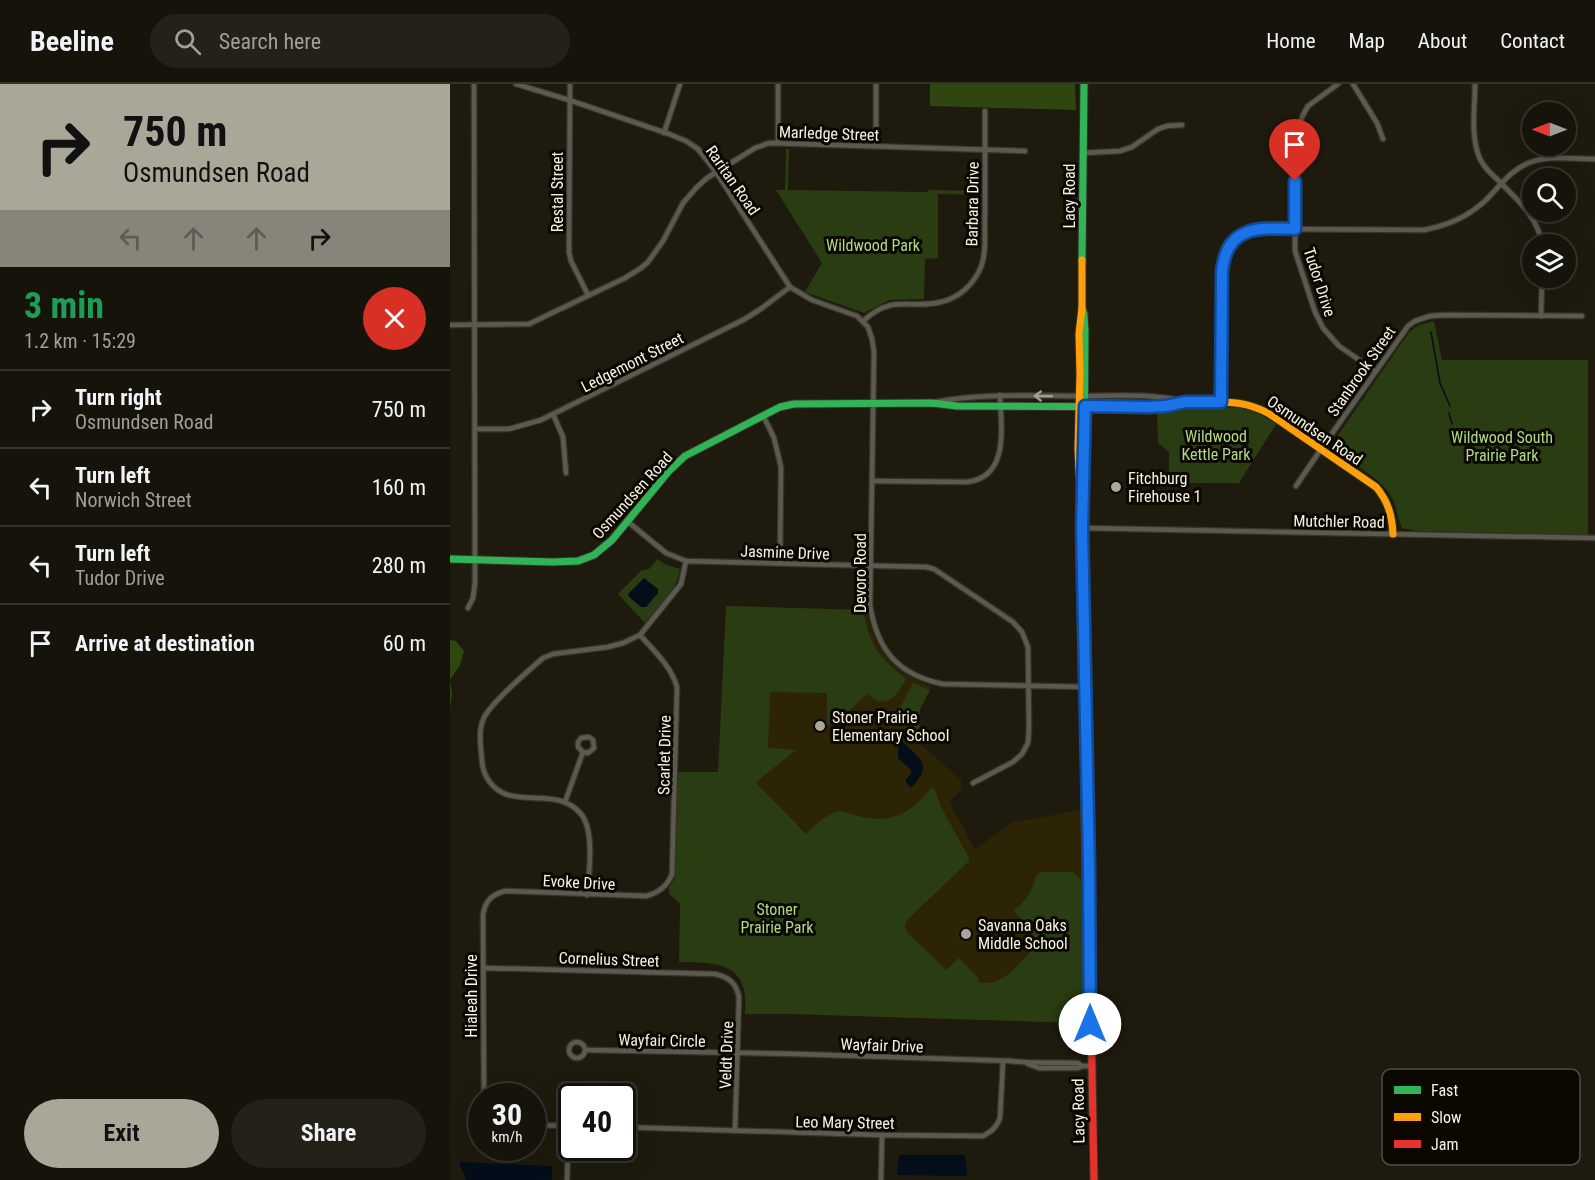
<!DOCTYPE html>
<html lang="en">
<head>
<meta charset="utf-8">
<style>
	:root { --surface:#16140a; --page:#232118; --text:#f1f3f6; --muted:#9e9e9c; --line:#35332b; --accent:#aaa698 }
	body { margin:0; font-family:"Roboto Condensed",sans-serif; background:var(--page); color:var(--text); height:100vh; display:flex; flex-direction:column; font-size:22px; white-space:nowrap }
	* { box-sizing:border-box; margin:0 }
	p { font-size:20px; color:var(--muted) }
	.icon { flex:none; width:33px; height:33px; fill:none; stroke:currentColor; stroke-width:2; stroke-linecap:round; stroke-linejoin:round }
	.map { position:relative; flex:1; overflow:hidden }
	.details { display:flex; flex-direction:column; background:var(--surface); width:450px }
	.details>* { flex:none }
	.hud { background:#aaa698; color:#111; overflow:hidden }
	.needle { width:39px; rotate:270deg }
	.controls { position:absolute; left:1072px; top:18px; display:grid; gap:12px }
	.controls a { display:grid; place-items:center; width:54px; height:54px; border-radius:50%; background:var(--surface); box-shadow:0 6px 24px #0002,0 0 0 2px var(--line); font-size:30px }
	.speed { position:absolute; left:18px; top:999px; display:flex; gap:12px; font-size:30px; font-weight:700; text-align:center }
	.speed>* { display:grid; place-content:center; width:78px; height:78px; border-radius:50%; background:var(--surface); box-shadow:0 6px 24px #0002,0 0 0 2px var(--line); line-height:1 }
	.speed small { font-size:15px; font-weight:400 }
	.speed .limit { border:3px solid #111; border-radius:9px; background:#fff; color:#111 }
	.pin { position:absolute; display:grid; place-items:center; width:51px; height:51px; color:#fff; margin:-62px -26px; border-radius:50% 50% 50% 0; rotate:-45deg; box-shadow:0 0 6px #0007 }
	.pin .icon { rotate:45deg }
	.me { position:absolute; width:66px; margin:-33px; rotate:0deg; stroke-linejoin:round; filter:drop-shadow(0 0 4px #0008) }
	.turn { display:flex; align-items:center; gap:21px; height:126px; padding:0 24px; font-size:27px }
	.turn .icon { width:78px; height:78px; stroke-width:2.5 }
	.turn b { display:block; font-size:42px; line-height:51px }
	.lanes { display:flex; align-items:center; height:57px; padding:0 24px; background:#0003; justify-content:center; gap:30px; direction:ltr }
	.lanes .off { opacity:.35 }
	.round { display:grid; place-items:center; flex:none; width:63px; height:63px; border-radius:32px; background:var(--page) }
	.overview { display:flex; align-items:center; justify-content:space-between; height:102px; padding:0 24px }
	h1 { font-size:36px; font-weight:700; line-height:45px; color:#1e9e55 }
	.primary-button { display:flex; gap:12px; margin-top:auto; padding:12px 24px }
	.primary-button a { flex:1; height:69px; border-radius:36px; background:var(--accent); color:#111; font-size:24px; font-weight:700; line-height:69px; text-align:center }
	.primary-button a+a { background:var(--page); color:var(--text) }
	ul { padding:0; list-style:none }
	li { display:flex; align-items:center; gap:18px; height:78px; padding:0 24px; border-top:2px solid var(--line) }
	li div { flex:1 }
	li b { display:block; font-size:22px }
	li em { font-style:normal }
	header { display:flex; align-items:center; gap:36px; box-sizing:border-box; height:84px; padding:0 30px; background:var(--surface); border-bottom:2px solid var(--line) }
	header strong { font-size:28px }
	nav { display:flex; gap:33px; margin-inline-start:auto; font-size:21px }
	.search { width:420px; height:54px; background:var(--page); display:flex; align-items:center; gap:15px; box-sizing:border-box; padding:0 21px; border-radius:33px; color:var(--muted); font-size:22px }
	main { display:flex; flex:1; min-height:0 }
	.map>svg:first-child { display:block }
	.built { fill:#2d2406 }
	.green { fill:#2a3c12 }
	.forest { fill:#2f4610 }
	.water { fill:#040e1a }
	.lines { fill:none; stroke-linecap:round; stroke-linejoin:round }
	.stream { stroke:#040e1a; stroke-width:1.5 }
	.street-casing { stroke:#36342c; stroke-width:7 }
	.fast-casing { stroke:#36342c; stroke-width:9 }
	.slow-casing { stroke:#36342c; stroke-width:9 }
	.jam-casing { stroke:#36342c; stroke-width:9 }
	.street { stroke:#5c594f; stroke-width:4.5 }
	.fast { stroke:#30b455; stroke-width:7 }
	.slow { stroke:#ff9f0a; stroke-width:7 }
	.jam { stroke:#e5322d; stroke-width:7 }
	.oneway { stroke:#a19e92 }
	.route-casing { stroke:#114b97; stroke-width:15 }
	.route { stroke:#1a73e8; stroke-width:10 }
	.poi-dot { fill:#aaa698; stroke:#0b0802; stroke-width:2 }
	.labels { text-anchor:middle; stroke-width:6; stroke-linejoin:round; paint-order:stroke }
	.street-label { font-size:16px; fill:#f6f2e3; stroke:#0b0802 }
	.park-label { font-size:16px; fill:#afdb84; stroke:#0b0802 }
	.poi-label { font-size:16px; fill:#f6f2e3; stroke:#0b0802; text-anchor:start }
	.key { fill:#0b0802; stroke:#524e46; stroke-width:1.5 }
	.key-label { font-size:16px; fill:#f6f2e3 }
</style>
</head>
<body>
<header>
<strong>Beeline</strong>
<div class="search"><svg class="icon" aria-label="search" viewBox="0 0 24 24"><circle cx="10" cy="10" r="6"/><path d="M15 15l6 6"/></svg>Search here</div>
<nav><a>Home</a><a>Map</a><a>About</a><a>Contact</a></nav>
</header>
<main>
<section class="details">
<div class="hud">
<div class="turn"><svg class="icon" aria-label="right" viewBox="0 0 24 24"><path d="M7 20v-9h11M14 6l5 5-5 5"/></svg><div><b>750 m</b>Osmundsen Road</div></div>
<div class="lanes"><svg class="icon off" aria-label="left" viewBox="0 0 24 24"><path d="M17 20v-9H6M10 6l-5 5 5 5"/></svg><svg class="icon off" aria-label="ahead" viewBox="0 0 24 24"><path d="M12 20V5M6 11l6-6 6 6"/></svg><svg class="icon off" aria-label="ahead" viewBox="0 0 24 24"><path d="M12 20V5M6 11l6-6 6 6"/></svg><svg class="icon" aria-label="right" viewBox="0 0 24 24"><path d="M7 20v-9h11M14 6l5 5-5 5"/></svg></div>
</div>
<div class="overview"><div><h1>3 min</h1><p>1.2 km · 15:29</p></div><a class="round" style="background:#d93025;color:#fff"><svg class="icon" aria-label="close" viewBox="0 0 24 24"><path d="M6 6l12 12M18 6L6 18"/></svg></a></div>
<ul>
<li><svg class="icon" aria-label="right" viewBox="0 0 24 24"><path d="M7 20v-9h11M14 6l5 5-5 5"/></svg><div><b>Turn right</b><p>Osmundsen Road</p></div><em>750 m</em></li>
<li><svg class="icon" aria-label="left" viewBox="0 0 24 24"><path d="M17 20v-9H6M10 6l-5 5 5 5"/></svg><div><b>Turn left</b><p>Norwich Street</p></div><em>160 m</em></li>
<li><svg class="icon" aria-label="left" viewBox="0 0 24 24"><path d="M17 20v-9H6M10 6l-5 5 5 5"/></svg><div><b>Turn left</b><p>Tudor Drive</p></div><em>280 m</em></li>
<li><svg class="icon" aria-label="arrive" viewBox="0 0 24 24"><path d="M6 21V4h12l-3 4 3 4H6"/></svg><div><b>Arrive at destination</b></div><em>60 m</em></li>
</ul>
<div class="primary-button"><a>Exit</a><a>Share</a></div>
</section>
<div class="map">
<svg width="1145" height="1096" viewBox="0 0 1145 1096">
	<rect width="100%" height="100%" fill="#1e1a0d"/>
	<path class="built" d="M276,522l140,4 1,8 9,24 14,19 16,14 26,12 -12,22 -1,34 42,37 1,9 -13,13 26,47 38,-27 69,-12 3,208 -4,5 -231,-7 -134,-170z"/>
	<g class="green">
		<path d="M336,65h3l-1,41 140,2 1,-2 52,1v4l-43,-1v64l-13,1 -1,40 -35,1 -25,13 -59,-21 17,-29 -46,-73h9z"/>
		<path d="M984,237l8,39h146v175l-170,-4 -16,-3c-5,-10 -5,-22 -11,-32 -10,-18 -40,-33 -57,-45l-1,-9 77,-111 9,-6z"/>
		<path d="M769,323c27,1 34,2 57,17l-37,59h-70v-31l-11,-9 -1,-33z"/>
		<path d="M207,475l8,5 15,5c-2,21 -22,38 -35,54l-27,-29 23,-23 8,-2z"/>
		<path d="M276,522l137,4c6,34 16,48 43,69 -11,18 -18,32 -39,15l-29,27 -3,-2 -8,7v-33l-57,-1 -2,56 28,2 -29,23 -11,10 50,51c8,-8 19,-18 30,-22 7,-2 15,2 22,4 31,9 54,-3 72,-27l4,-1 7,19 28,51v3l-62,59 -2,6 2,6 39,38 13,-12 20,21 -2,2c20,9 38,-13 51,-26l1,-3 -3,-5 -5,-5 11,-11 -19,-21c11,-5 21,-22 23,-34l5,-4h32l8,7 3,20 1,119 -4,5 -292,-9h-44c0,-6 1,-13 0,-19 -5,-36 -39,-32 -66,-33l1,-58 -11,-10v-7l5,-7 1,-10 1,-98h42z"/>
		<path d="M463,599l17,7 -10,19 -1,34 -21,-23v-8z"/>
	</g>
	<g class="forest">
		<path d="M480,0h145l1,26 -146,-4z"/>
		<path d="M0,556l6,1 8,10 -4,14 -10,15 2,14 -2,14z"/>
	</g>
	<g class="water">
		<path d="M194,494l14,11v4l-12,14h-5l-12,-10 -1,-3z"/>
		<path d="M451,656c18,19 33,23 11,47h-2l-5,-6 6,-8v-3l-13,-12v-7z"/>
		<path d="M449,1071h66l2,21 -70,-1z"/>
		<path d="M10,1078l92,4v14h-86c-1,-7 -7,-11 -6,-18z"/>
	</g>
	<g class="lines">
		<g class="stream">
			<path d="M981,248l9,51 10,23"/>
			<path d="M999,329l3,11"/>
		</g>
		<g class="street-casing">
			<g id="street">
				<path d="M66,0l53,16 100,34 17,7 12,8 18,23 74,115 22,13 45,16 11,11 4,12 2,13 -4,253c7,45 28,70 73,79l143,3"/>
				<path d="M120,0l-1,168 2,9 17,34"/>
				<path d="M888,0l-30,22 -5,9 -5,12 -3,35v89l20,61 8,16 16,18 36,25"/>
				<path d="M903,0l24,39 6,16"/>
				<path d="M1025,0c0,24 -5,52 5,75 4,8 11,15 18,21 20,21 39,35 44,64"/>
				<path d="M214,49l16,-49"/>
				<path d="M328,59v-59"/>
				<path d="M426,62v-62"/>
				<path d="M633,69l37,-2 12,-4 26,-18 9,-3 15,-1"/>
				<path d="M1091,232l1,-38"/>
				<path d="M413,237c32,-28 44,-11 78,-19 18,-4 33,-18 40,-35 6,-16 3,-37 4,-55 0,-33 0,-67 0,-101"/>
				<path d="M0,241l79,-1 96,-46 16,-10 7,-6 15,-21 20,-38 14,-16 10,-9 48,-30 14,-5 256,8"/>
				<path d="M486,318c48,-9 96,-6 144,-6 34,0 69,-3 102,5"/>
				<path d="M771,318l1,-131c3,-26 13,-38 39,-42l163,1c24,-5 42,-12 61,-29 14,-14 26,-32 46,-39 20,-7 43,-3 64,-3"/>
				<path d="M103,330l10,23 3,36"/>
				<path d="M313,331l11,23 7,29 -1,96"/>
				<path d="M25,345h34l32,-9 204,-101 17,-11 28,-21"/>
				<path d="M423,397l93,1c44,-4 35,-55 34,-87"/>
				<path d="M846,402l25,-37 87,-123 7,-5 15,-5 16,-1 136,1"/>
				<path d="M177,437l39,32 20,8 240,6 8,2 79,53 9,10 6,15 1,82 -1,14 -6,11 -9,8 -40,21"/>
				<path d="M632,444l513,10"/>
				<path d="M18,524l5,-10 2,-16 -1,-498"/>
				<path d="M115,718l18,-50 5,1 6,-5 -1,-8 -4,-3 -8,1 -3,4v5l5,5"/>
				<path d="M137,811c2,-21 8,-64 -6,-81 -19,-23 -48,-12 -73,-19 -15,-5 -25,-18 -26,-34 -1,-13 -4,-29 1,-41 5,-15 46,-50 60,-62l10,-4 55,-7 15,-4 17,-8 37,-46 4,-5 5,-23"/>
				<path d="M34,884l231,6c14,3 21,9 24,23l-4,134"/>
				<circle cx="127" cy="966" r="8"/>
				<path d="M136,966l212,4 213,7c22,3 44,1 67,2l4,3"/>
				<path d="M578,980l11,4h39l4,-2h9"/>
				<path d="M34,1012l-1,-181c2,-14 8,-20 22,-24l141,5c12,-3 21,-9 26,-22l5,-187c-6,-21 -23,-36 -37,-52"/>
				<path d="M82,1041l40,1"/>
				<path d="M172,1043l259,8 102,1c9,-5 13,-8 17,-18l3,-57"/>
				<path d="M117,1096l2,-54"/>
				<path d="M431,1096l1,-45"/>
			</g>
		</g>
		<g class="fast-casing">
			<g id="fast">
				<path d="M632,176l2,-176"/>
				<path d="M632,224l2,6 1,17 -1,153 -2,17v27l6,318"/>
				<path d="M0,475l103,3 25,-1 16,-6 18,-15 57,-69 16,-15 95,-49 14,-3 138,-1 25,3 192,1c18,-1 36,-5 54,-5"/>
			</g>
		</g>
		<g class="slow-casing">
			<g id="slow">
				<path d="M753,318c26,0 41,-1 65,11l108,74c12,14 16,28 17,47"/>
				<path d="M630,405l-2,-40 2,-75 -1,-40 3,-26v-48"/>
			</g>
		</g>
		<g class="jam-casing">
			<path id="jam" d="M638,762l6,334"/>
		</g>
		<use href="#street" class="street"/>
		<use href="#fast" class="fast"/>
		<use href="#slow" class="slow"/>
		<use href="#jam" class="jam"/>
	</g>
	<defs><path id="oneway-shaft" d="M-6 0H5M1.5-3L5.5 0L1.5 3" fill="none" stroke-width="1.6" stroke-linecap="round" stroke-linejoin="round" transform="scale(1.5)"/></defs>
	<use class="oneway" href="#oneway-shaft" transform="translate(593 312) rotate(-179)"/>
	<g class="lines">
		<g class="route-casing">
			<path id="route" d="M640,940l-1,-159 -7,-337 3,-122 64,1 17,-1 19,-4h36l1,-131c5,-46 36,-43 73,-42v-48"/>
		</g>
		<use href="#route" class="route"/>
	</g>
	<g class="poi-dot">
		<circle cx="666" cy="403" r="6"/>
		<circle cx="370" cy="642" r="6"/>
		<circle cx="516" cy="850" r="6"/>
	</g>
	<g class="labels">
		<g class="street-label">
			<text transform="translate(379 49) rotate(2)" y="6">Marledge Street</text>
			<text transform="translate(283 96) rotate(55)" y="6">Raritan Road</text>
			<text transform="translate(107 108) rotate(-90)" y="6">Restal Street</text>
			<text transform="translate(619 112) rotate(-90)" y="6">Lacy Road</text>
			<text transform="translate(522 120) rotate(-89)" y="6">Barbara Drive</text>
			<text transform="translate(870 198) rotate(72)" y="6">Tudor Drive</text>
			<text transform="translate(182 278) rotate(-27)" y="6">Ledgemont Street</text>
			<text transform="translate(911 287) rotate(-55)" y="6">Stanbrook Street</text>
			<text transform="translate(865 346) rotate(34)" y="6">Osmundsen Road</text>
			<text transform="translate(182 411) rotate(-48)" y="6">Osmundsen Road</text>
			<text transform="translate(889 437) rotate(1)" y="6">Mutchler Road</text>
			<text transform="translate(335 468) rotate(2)" y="6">Jasmine Drive</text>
			<text transform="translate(410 489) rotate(-90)" y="6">Devoro Road</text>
			<text transform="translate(214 671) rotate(-89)" y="6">Scarlet Drive</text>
			<text transform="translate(129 798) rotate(3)" y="6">Evoke Drive</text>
			<text transform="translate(159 875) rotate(2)" y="6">Cornelius Street</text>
			<text transform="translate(21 912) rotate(-90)" y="6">Hialeah Drive</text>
			<text transform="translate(212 956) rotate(1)" y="6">Wayfair Circle</text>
			<text transform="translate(432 961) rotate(2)" y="6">Wayfair Drive</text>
			<text transform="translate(276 971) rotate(-88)" y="6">Veldt Drive</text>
			<text transform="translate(628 1027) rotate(-91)" y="6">Lacy Road</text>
			<text transform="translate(395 1038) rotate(1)" y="6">Leo Mary Street</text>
		</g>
		<g class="park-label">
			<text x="423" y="167">Wildwood Park</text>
			<text x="766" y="358">Wildwood<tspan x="766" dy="18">Kettle Park</tspan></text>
			<text x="1052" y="359">Wildwood South<tspan x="1052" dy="18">Prairie Park</tspan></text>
			<text x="327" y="831">Stoner<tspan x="327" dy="18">Prairie Park</tspan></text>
		</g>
		<g class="poi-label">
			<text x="678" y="400">Fitchburg<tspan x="678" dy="18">Firehouse 1</tspan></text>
			<text x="382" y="639">Stoner Prairie<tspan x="382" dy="18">Elementary School</tspan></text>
			<text x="528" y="847">Savanna Oaks<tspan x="528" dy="18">Middle School</tspan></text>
		</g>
	</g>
	<rect x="932" y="985" width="198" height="96" rx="9" class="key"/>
	<rect x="944" y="1002" width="27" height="8" fill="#30b455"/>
	<rect x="944" y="1029" width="27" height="8" fill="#ff9f0a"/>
	<rect x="944" y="1056" width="27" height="8" fill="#e5322d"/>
	<g class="key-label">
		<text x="981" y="1012">Fast</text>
		<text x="981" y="1039">Slow</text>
		<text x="981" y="1066">Jam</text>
	</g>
</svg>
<div class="controls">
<a><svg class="needle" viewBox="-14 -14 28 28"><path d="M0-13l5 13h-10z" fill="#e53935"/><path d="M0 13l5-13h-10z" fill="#9e9e9c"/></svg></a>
<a><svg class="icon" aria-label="search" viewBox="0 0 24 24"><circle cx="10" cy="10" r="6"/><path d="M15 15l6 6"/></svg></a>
<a><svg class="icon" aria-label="layers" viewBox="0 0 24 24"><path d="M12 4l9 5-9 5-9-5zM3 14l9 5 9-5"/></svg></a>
</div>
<div class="speed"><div>30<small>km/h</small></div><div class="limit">40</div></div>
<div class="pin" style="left:845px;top:97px;background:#d93025"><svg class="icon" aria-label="arrive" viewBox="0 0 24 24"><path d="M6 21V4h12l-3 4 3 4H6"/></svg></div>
<svg class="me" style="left:640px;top:940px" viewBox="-20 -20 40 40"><circle r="19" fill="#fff"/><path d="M0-13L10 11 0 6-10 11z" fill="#1a73e8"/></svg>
</div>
</main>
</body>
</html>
